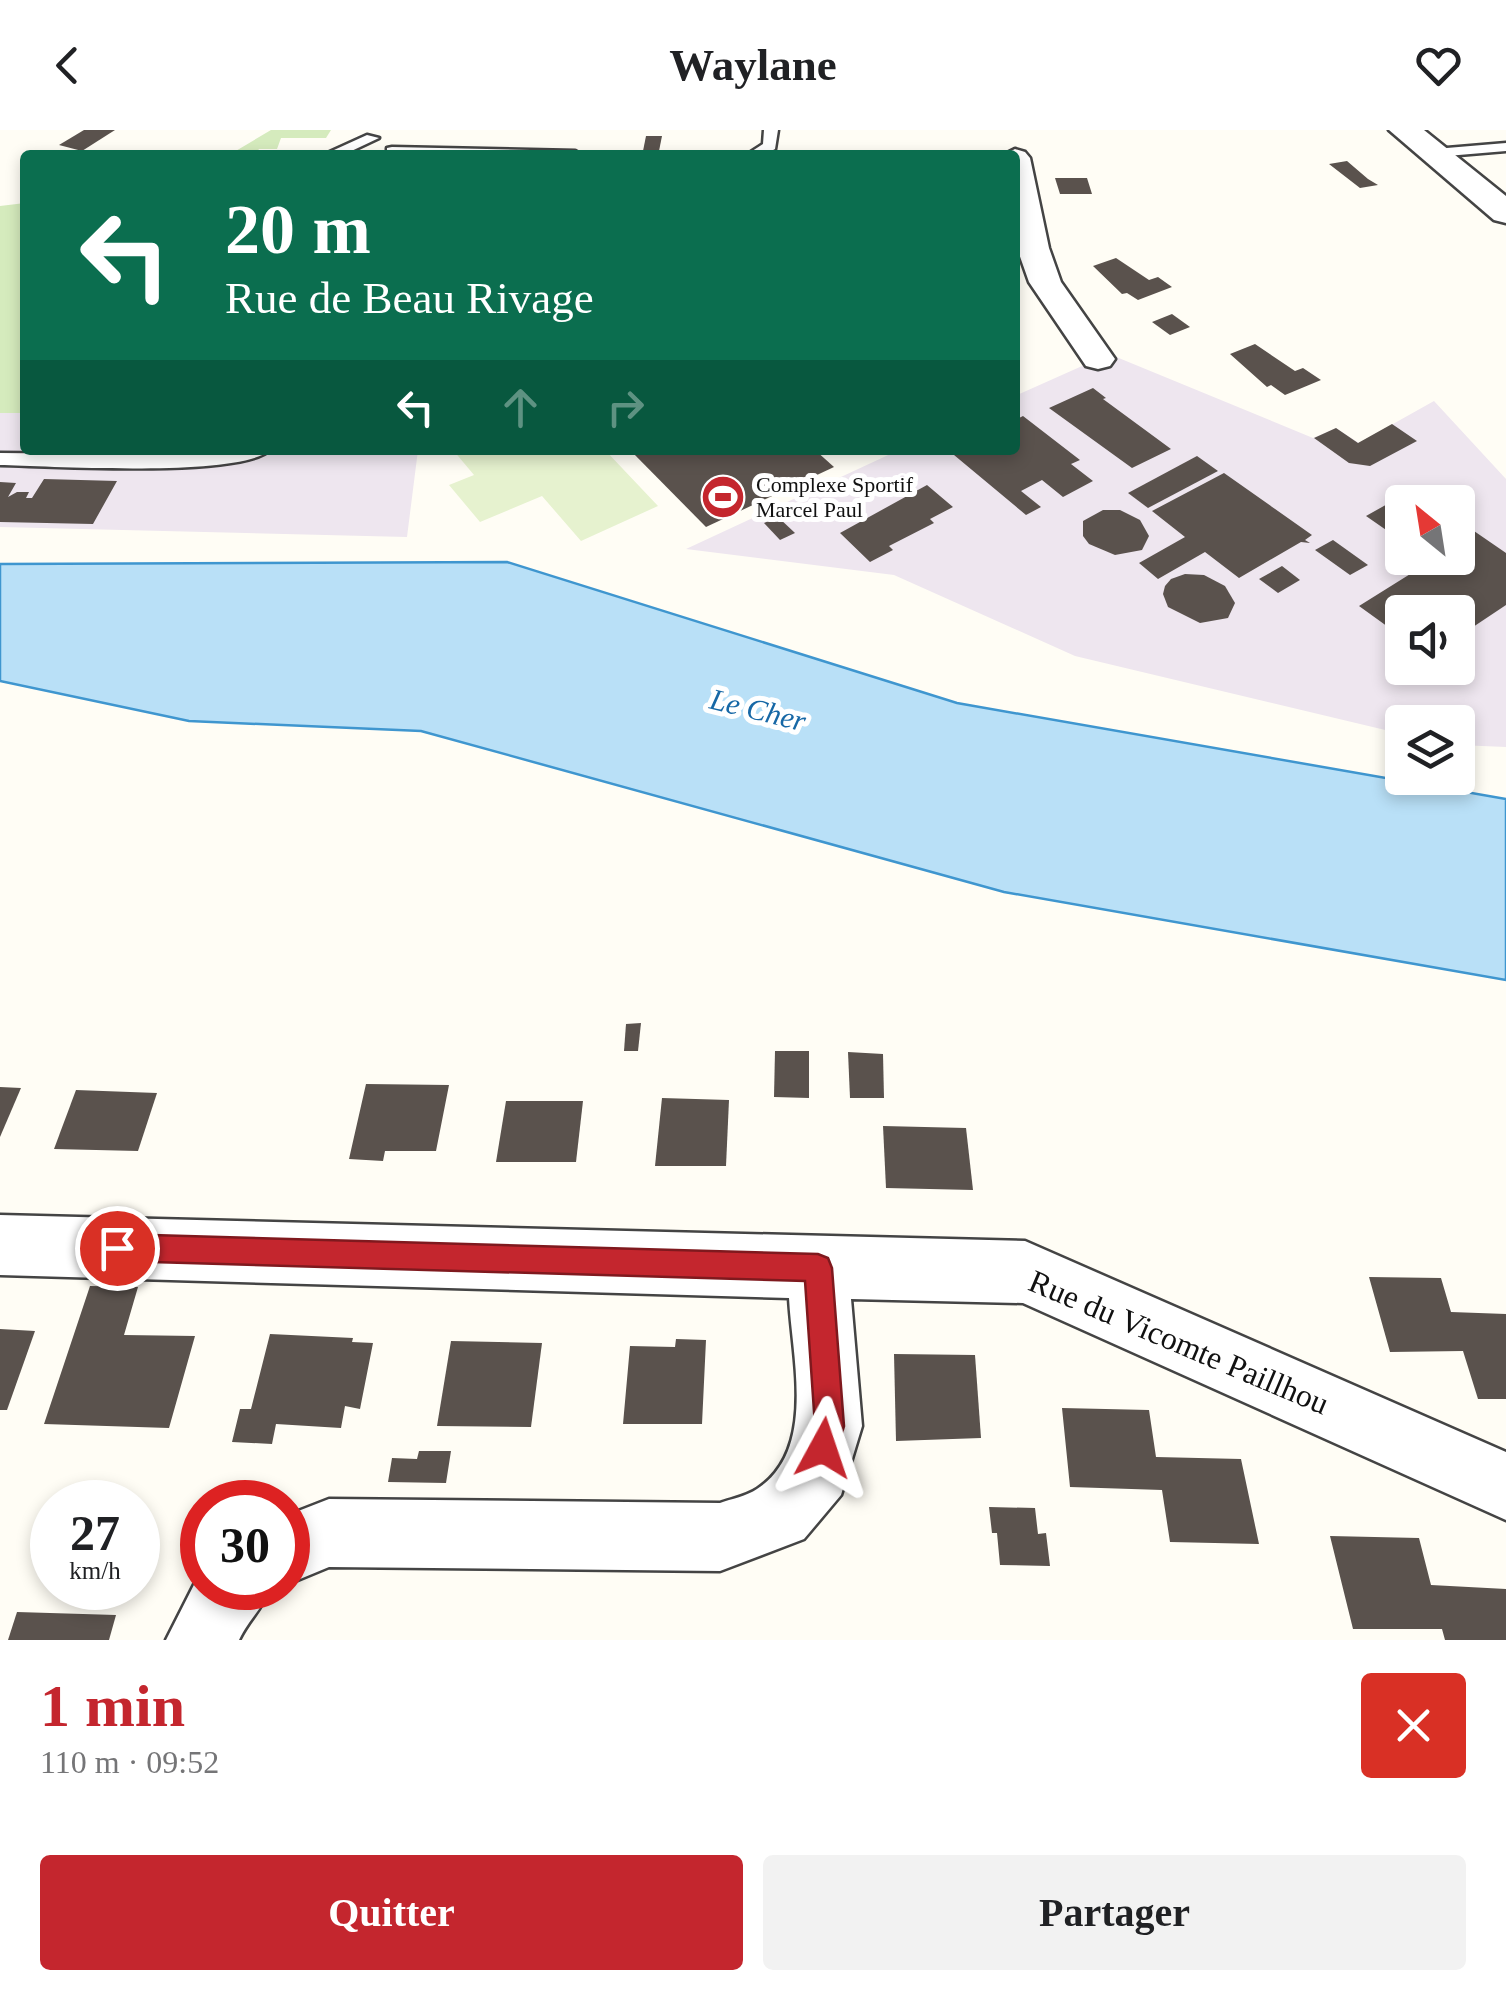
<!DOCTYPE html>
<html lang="fr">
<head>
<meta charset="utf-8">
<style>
	:root { --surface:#fff; --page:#f2f2f2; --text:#202124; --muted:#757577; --accent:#c4262e }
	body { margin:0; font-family:Georgia,serif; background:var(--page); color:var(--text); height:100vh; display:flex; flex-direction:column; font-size:38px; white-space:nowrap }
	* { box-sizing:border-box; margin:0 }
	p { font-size:32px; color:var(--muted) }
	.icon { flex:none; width:55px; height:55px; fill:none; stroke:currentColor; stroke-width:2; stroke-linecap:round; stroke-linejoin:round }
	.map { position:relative; height:1510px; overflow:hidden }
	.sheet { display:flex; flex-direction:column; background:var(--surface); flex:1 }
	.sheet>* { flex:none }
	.guide { position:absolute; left:20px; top:20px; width:1000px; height:305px; border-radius:10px; box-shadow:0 5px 15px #0003; background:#0b6e4f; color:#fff; overflow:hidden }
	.needle { width:65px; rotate:330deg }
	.tools { position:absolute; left:1385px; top:355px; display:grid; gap:20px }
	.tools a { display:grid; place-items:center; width:90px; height:90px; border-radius:10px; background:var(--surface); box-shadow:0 5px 15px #0003; font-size:50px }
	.speed { position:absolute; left:30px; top:1350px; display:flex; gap:20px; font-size:50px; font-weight:700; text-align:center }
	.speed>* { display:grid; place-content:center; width:130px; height:130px; border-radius:50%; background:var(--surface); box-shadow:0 5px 15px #0003; line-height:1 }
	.speed small { font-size:25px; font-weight:400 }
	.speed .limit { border:15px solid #d22; background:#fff; color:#111 }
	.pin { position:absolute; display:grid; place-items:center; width:85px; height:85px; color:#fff; margin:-42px; border:5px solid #fff; border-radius:50%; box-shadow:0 2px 10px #0007 }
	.me { position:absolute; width:110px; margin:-55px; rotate:5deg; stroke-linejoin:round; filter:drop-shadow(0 0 8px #0008) }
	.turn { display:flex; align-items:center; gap:35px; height:210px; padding:0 40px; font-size:45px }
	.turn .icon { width:130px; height:130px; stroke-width:2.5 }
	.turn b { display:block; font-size:70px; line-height:85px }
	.lanes { display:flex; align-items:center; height:95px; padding:0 40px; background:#0003; justify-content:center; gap:50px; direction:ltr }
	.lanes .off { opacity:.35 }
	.round { display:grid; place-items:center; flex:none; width:105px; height:105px; border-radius:10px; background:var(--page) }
	.head { display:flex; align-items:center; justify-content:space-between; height:170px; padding:0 40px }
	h1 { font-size:60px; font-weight:800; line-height:75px; color:var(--accent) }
	.button { display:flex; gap:20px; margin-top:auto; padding:20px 40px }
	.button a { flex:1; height:115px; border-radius:10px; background:var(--accent); color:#fff; font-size:40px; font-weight:800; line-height:115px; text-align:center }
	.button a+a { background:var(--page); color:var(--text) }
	header { display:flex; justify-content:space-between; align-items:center; height:130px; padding:0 40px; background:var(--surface); font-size:45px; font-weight:800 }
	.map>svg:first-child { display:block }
	.industrial { fill:#eee6ef; fill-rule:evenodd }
	.green { fill:#d5ebbd }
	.pitch { fill:#e6f2cf }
	.water { fill:#b9e0f7; stroke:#3f96cf; stroke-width:2.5 }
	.building { fill:#5a524d }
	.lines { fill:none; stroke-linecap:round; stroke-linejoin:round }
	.service-casing { stroke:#444; stroke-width:5 }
	.minor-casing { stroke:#444; stroke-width:5 }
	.tertiary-casing { stroke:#444; stroke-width:5 }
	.service { fill:#fff; fill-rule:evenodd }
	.minor { fill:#fff; fill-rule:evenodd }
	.tertiary { fill:#fff; fill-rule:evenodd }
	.route { fill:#c4262e; stroke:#7f191e; stroke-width:2.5 }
	.labels { text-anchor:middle; stroke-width:10; stroke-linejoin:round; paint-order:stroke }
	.far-poi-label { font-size:22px; fill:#111; stroke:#fff; text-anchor:start }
	.water-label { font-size:30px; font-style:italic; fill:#1768a6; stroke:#fff }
	.near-street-label { font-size:32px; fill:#111; stroke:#fff }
</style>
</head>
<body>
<header><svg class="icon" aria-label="back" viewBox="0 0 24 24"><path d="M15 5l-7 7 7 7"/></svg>Waylane<svg class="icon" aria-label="heart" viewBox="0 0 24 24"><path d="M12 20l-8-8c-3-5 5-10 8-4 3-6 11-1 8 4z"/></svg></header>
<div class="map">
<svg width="1506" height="1510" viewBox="0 0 1506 1510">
	<rect width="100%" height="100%" fill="#fffdf5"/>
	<g class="industrial">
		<path d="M1109,224l204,84 23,-10 23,15 75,-42 72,78v268l-48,-2v-23h-56v12l-327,-78 -181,-81 -208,-26 213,-99h116v-54zM1402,372h56v56h-56zM1402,482h56v56h-56z"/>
		<path d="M0,283h25v37h393l-11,87 -407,-10z"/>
	</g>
	<g class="green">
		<path d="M271,0h60l-5,8h-45l-4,11h-18l-4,6h-26z"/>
		<path d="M25,73v210h-25v-207z"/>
	</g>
	<path class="pitch" d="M453,320h152l53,56 -77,35 -39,-45 -62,26 -31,-37 25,-10z"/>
	<path class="water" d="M507,432l450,141 549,96v181l-502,-88 -583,-161 -232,-10 -189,-40v-117z"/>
	<g class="building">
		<path d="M84,0h31l-33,21 -23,-6z"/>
		<path d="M646,6h16l-3,15h-16z"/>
		<path d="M1347,31l21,18 10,6 -18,3 -31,-24z"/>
		<path d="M1055,48h32l5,16h-32z"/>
		<path d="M1116,128l33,22 9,-3 14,10 -34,13 -11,-7 -5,1 -29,-28z"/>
		<path d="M1172,184l18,13 -20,8 -18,-13z"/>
		<path d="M1255,214l40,27 8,-3 18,12 -36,15 -14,-10 -4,2 -37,-33z"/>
		<path d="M1093,258l13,10 -3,1 68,50 -39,19 -83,-60z"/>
		<path d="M1023,286l57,44 -9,4 22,17 -30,16 -21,-17 -21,11 20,16 -15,8 -78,-65h67v-30z"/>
		<path d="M1392,294l25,17 -47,25 -21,-3 -35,-25 22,-10 22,15z"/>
		<path d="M630,320h185l19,17 -128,60z"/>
		<path d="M1197,326l21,15 -70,37 -20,-15z"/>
		<path d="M1224,343l88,62 -7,5 5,3 -9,-1 -62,36 -34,-26 -47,27 -19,-16 46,-26 -33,-26z"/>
		<path d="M44,349l73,2 -24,43 -93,-2v-40l16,1 -8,14 9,-5h12l-3,6h6z"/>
		<path d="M927,355l26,22 -23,12 4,4 -45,23 4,4 -23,12 -30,-29z"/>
		<path d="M1407,363l15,9h-20v39l-36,-25z"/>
		<path d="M1103,380h17l20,10 9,16 -7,14 -27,5 -26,-11 -6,-8v-15z"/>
		<path d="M778,387l17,16 -15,7 -16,-17z"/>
		<path d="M1458,390l48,33v52l-48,32v-25h-56v25l-43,-31 72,-45 -5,-3h32z"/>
		<path d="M1333,410l35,25 -18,10 -35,-25z"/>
		<path d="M1282,436l18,14 -22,13 -19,-14z"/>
		<path d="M1185,444l19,1 21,11 10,17 -7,15 -28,5 -32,-16 -5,-13 2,-8 6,-7z"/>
		<path d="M641,893l-3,28h-14l2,-27z"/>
		<path d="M775,921h34v47l-35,-1z"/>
		<path d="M848,922l35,2 1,44h-34z"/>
		<path d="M366,954l83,1 -13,66h-51l-2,10 -34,-2z"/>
		<path d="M0,957l21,1 -21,49z"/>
		<path d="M76,960l81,3 -19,58 -84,-2z"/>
		<path d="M662,968l67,2 -3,66h-71z"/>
		<path d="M506,971h77l-7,61h-80z"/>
		<path d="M883,996l83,2 7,62 -87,-2z"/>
		<path d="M1369,1147l72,1 10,34 55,2v85h-28l-15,-48 -73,1z"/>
		<path d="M90,1156l48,1 -14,48 71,1 -26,92 -125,-4z"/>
		<path d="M0,1199l35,2 -28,79h-7z"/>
		<path d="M270,1204l83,4 -1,4 21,1 -13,66 -15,-3 -4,22 -65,-4 -4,20 -40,-2 8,-33h11z"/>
		<path d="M676,1209l30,1 -4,84h-79l7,-78 45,1z"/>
		<path d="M451,1211l91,2 -11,84 -94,-1z"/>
		<path d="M894,1224l81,1 6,83 -85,3z"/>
		<path d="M1062,1278l87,2 7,47 85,2 18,85 -89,-2 -8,-52 -92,-3z"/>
		<path d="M419,1321h32l-5,32 -58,-1 4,-24 25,1z"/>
		<path d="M989,1377l46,1 3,26 8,-1 4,33 -50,-1 -3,-32h-5z"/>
		<path d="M1330,1406l89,2 12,47 75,4v51h-61l-3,-11h-89z"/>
		<path d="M17,1482l99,3 -7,25h-101z"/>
	</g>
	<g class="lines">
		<g class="service-casing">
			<g id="service">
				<path d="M764,0h14l-3,19 -11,6h-18l17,-11z"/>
				<path d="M367,5l12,3 -36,17h-20z"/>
				<path d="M1506,13v8l-71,6 -7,-4 7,-4z"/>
				<path d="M392,17l183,4 7,4 -195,-1v-6z"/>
				<path d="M228,320h42c-30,28 -221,16 -270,15v-12l201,2z"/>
			</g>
		</g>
		<g class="minor-casing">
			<g id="minor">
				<path d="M1015,19l10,3 5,6 19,90 12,34 54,77 -5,7 -12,3 -12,-3 -57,-84 -12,-34 -2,-93h-12z"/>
				<path d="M0,1085l1025,26 481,211v68l-483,-217 -172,-4 11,127 -21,69 -37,44 -84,32 -391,-4 -41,17v-69l41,-16 391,4c11,-4 27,-7 37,-14 60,-39 35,-131 32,-191l-789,-23z"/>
				<path d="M202,1439v19h68c-8,22 -21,31 -31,52h-73z"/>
			</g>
		</g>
		<g class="tertiary-casing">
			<path id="tertiary" d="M1389,0h35l82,66v27l-12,-3z"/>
		</g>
		<use href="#service" class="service"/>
		<use href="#minor" class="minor"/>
		<use href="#tertiary" class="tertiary"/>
	</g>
	<path class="route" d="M117,1104l701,20 10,4 4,10 12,158 -10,33 -11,4 -11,-4 -4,-11 7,-22 -10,-145 -688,-20 -10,-4 -4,-9 4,-10z"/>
	<defs>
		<g id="stadium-disc" transform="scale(2.25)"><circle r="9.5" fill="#c4262e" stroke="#fff"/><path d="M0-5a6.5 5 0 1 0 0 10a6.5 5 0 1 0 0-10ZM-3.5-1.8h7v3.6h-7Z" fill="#fff"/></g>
	</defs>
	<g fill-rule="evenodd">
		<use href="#stadium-disc" x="723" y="367"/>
	</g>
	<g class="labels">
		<g class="far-poi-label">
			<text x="756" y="362">Complexe Sportif<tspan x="756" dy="25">Marcel Paul</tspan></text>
		</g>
		<g class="water-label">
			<text transform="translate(758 580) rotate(14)" y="10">Le Cher</text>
		</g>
		<g class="near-street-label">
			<text transform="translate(1179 1212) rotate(23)" y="11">Rue du Vicomte Paillhou</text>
		</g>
	</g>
</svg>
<div class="tools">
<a><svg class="needle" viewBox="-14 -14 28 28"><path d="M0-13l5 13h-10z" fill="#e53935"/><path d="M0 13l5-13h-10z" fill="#757577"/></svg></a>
<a><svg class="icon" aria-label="sound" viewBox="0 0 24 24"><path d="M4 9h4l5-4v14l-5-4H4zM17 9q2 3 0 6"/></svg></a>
<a><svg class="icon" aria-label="layers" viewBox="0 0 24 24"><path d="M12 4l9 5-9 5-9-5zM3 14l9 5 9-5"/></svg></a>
</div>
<div class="speed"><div>27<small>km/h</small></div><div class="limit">30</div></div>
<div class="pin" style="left:117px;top:1118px;background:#d93025"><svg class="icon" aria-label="arrive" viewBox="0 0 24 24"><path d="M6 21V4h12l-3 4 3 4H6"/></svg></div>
<svg class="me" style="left:823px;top:1318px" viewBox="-20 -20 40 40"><path d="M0-17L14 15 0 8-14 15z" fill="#c4262e" stroke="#fff" stroke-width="4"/></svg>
<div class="guide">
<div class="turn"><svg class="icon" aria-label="left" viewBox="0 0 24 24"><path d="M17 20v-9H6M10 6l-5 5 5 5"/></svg><div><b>20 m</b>Rue de Beau Rivage</div></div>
<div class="lanes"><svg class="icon" aria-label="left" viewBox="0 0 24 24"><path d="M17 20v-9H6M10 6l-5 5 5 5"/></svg><svg class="icon off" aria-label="ahead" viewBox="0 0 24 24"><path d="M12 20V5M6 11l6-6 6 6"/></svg><svg class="icon off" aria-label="right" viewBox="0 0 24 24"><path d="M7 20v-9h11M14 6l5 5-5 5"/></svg></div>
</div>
</div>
<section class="sheet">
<div class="head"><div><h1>1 min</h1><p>110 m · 09:52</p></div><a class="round" style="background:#d93025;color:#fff"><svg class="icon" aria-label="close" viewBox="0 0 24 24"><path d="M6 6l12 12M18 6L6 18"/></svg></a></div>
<div class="button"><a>Quitter</a><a>Partager</a></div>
</section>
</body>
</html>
